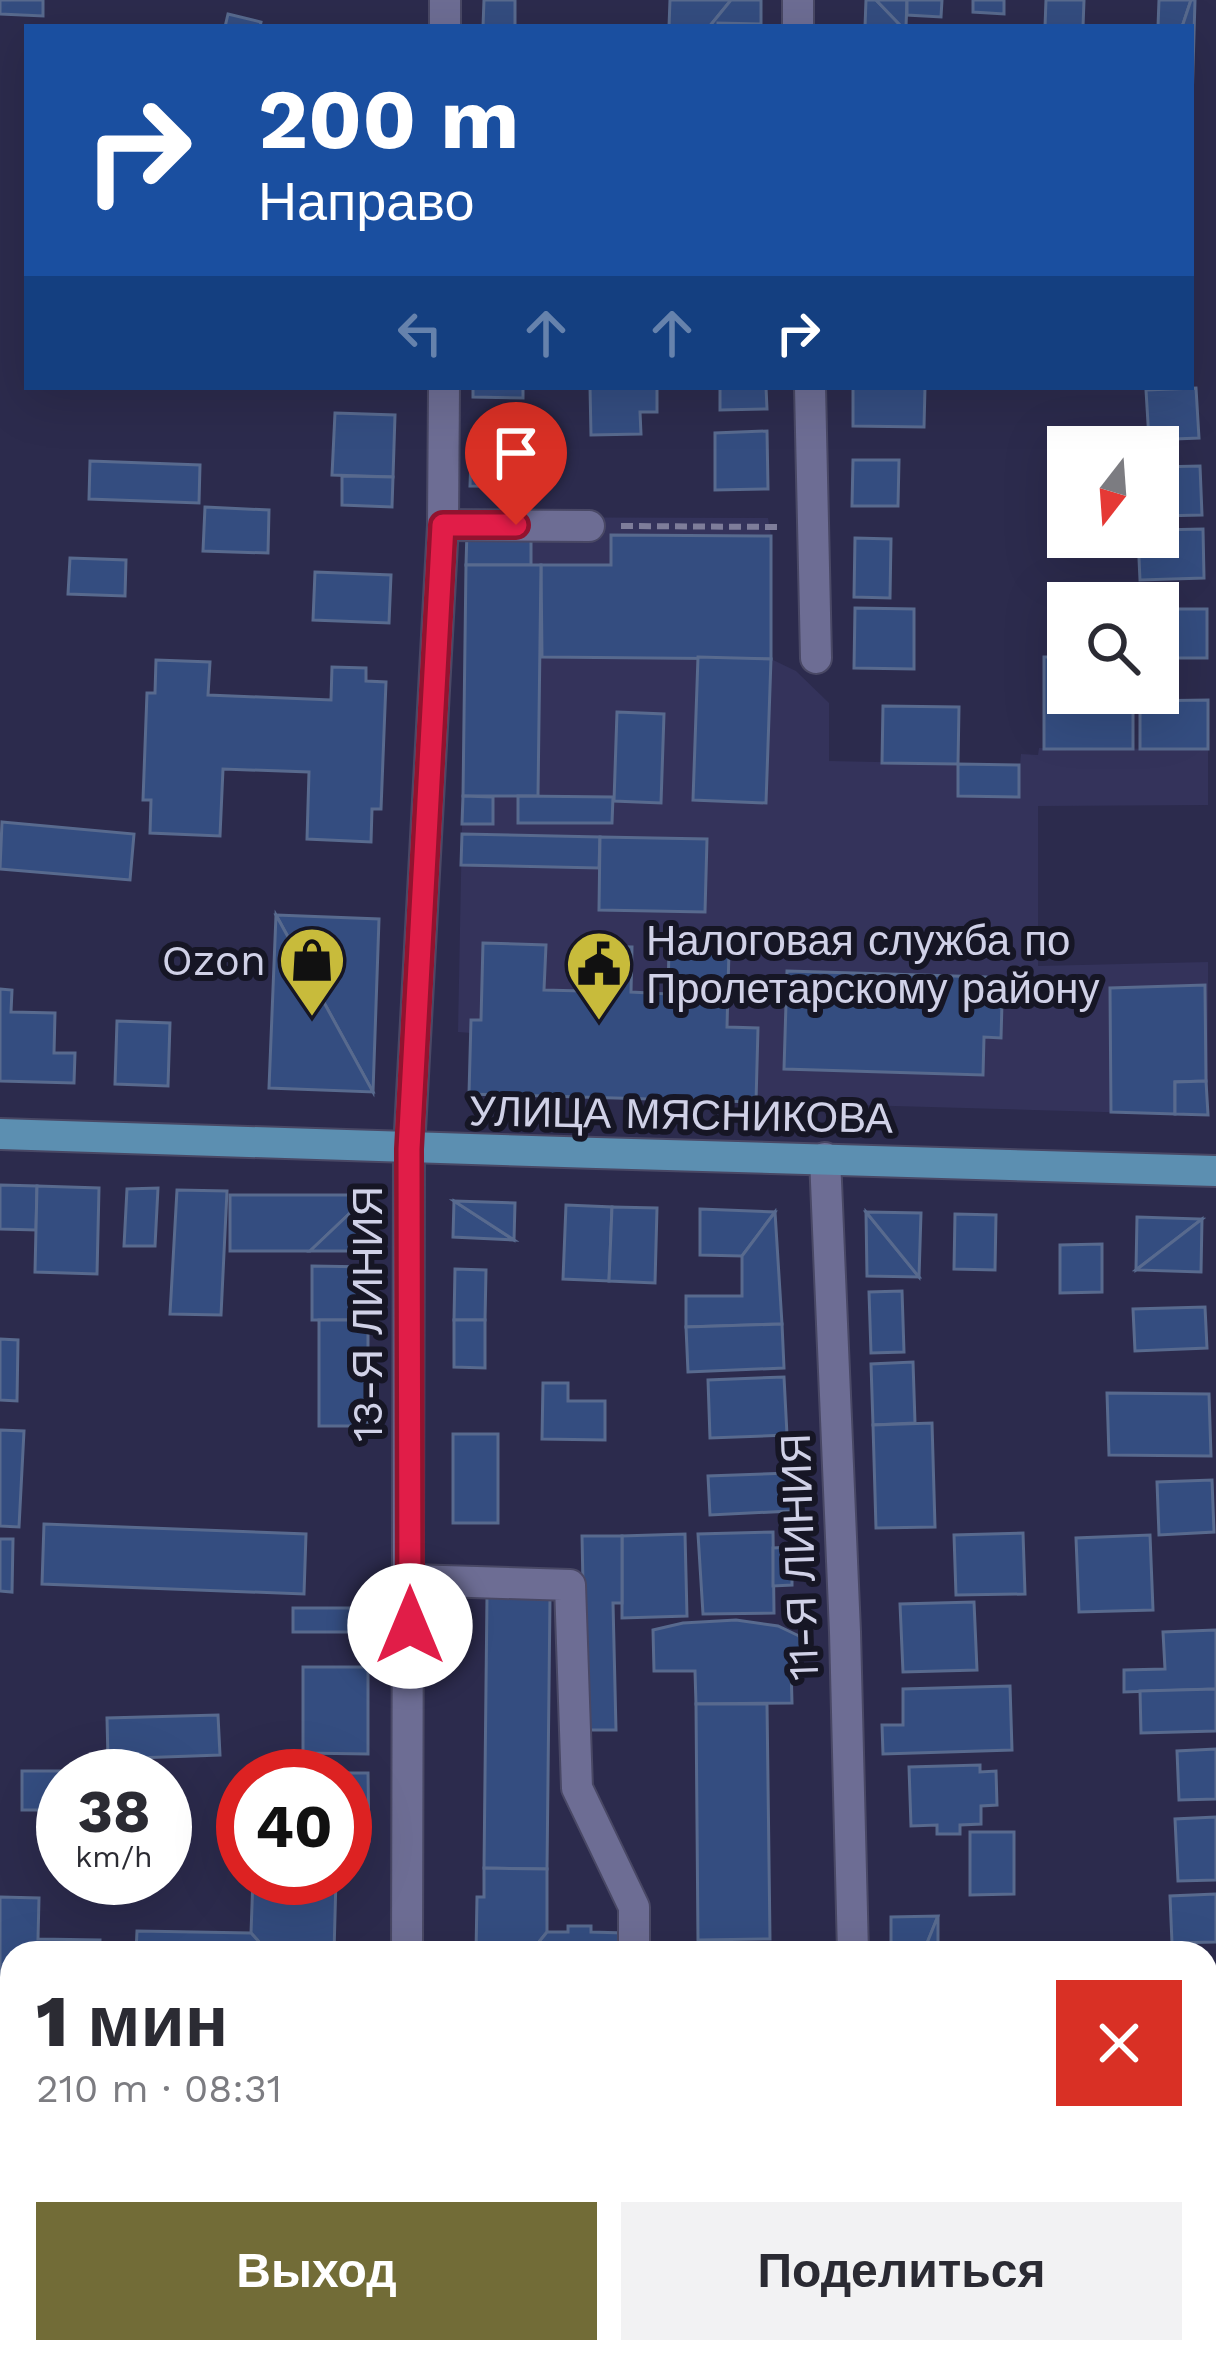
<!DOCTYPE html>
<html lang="ru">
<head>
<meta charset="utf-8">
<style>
	:root { --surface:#fff; --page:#f2f2f3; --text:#2b2b33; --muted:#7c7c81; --accent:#726c37 }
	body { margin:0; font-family:"Work Sans",sans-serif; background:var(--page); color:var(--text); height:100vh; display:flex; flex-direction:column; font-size:45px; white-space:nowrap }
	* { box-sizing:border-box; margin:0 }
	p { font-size:39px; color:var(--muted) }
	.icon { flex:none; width:66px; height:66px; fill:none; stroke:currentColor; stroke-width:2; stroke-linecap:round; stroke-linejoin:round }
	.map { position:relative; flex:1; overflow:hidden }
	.details { position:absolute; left:0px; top:1941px; width:1218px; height:423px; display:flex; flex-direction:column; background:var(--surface); border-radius:36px 36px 0 0; box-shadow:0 12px 48px #0002 }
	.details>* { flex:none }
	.banner { position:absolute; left:24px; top:24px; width:1170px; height:366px; border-radius:0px; box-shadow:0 12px 48px #0002; background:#1a4fa0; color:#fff; overflow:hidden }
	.needle { width:78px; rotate:197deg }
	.fabs { position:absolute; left:1047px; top:426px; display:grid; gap:24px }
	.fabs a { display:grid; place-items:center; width:132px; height:132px; border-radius:0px; background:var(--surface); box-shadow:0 12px 48px #0002; font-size:60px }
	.speed { position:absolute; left:36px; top:1749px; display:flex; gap:24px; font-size:60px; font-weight:700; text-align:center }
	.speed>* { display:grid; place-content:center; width:156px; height:156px; border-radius:50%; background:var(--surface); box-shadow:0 12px 48px #0002; line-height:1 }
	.speed small { font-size:30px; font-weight:400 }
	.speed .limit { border:18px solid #d22; background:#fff; color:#111 }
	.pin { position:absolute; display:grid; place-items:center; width:102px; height:102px; color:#fff; margin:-123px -51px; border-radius:50% 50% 50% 0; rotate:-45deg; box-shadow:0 0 12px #0007 }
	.pin .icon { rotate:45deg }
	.me { position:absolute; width:132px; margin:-66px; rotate:0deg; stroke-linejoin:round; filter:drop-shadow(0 0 9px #0008) }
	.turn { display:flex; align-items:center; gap:42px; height:252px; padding:0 36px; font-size:54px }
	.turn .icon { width:156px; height:156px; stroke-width:2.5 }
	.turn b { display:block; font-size:84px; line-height:102px }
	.lanes { display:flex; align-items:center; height:114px; padding:0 36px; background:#0003; justify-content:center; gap:60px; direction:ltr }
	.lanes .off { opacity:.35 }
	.round { display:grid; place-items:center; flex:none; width:126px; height:126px; border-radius:0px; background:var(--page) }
	.head { display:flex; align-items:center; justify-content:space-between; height:204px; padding:0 36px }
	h1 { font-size:72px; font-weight:800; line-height:90px }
	.primary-button { display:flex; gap:24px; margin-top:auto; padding:24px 36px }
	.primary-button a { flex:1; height:138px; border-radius:0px; background:var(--accent); color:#fff; font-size:48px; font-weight:800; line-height:138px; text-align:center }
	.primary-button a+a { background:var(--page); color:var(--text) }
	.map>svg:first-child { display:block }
	.built { fill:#34335b }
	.building { fill:#344d80; stroke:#586a8e; stroke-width:3 }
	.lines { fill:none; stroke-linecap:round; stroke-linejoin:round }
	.minor-casing { stroke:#494865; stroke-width:34 }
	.major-casing { stroke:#494865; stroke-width:34 }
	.path { stroke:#7e7d9a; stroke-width:6; stroke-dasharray:12 6; stroke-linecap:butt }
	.minor { stroke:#6d6d94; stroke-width:30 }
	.major { stroke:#5c8fb1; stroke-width:30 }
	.tram { stroke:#7f7f9b; stroke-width:3 }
	.route-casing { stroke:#92132f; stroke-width:30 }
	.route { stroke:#e11d48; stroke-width:21 }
	.labels { text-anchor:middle; stroke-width:12; stroke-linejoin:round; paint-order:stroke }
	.poi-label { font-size:42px; fill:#d0d1e7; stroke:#161625; text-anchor:start }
	.street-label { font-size:42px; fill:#d0d1e7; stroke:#161625 }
</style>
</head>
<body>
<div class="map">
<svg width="1216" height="2362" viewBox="0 0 1216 2362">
	<rect width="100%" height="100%" fill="#2c2b4d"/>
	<g class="built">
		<path d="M468,517l300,1 3,18v123l25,12 33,32v58l191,4 1,-11 17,1 1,-7 169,1v56l-170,1v160l170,-4v153l-739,-21 2,-61 -13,-1z"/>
		<rect x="1206" y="2155" width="10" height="196"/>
	</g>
	<g class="building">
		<path d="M0,0h43v16l-43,-2z"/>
		<path d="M484,0h31v27h-32z"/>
		<path d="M670,0h61l-22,27h-40z"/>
		<path d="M731,0h30v24l-43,-1v4h-9z"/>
		<path d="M866,0h10l26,27h-37z"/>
		<path d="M876,0h31l-1,27h-4z"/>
		<path d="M907,0h35l-1,17 -34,-2z"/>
		<path d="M973,0h31v14l-31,-2z"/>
		<path d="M1046,0h38l-1,27h-38z"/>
		<path d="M1159,0h32l-9,27h-24z"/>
		<path d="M1191,0h4l-3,103 -1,-76h-9z"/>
		<path d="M228,14l33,8 -1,5h-35z"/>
		<path d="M473,387h50v11l-50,-1z"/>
		<path d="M590,387h67v25h-17l1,22 -50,1z"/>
		<path d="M720,387h46l1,22 -47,1z"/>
		<path d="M853,387h72l-1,40 -71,-1z"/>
		<path d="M1196,388l3,50 -50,2 -3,-50z"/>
		<path d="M335,413l60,2 -2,62 -61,-2z"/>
		<path d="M472,431l71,1 -1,55 -72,-1z"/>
		<path d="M767,431l1,58 -53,1v-57z"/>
		<path d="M853,460h46l-1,46h-46z"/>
		<path d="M90,461l110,4 -1,38 -110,-4z"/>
		<path d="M1200,466l2,49 -44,1v-49z"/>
		<path d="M342,476l51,1 -1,30 -50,-2z"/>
		<path d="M205,507l64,3 -1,43 -65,-2z"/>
		<path d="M1203,529l1,49 -64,2 -2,-43h20v-7z"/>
		<path d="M467,531l64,1v33h-65z"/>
		<path d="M611,535l160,1v123l-229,-2 -1,-92h70z"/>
		<path d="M855,538l36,1 -1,59 -36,-1z"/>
		<path d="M70,558l56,2 -1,36 -57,-2z"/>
		<path d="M466,565h75l-3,231h-75z"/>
		<path d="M315,572l76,3 -2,48 -76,-3z"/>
		<path d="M855,608l59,1v60l-60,-1z"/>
		<rect x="1158" y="609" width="49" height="49"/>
		<path d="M698,657l73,2 -5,144 -73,-3z"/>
		<path d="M1044,657h24v36h65v56h-89z"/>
		<path d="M156,660l54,2 -2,33 123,5 1,-33 34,1v13l20,1 -5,127h-9l-1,33 -64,-3 2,-67 -86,-3 -3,67 -70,-3 1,-33h-8l4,-107h8z"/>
		<path d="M1208,700v49h-68v-48z"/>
		<path d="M883,706l76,1 -1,57 -76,-1z"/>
		<path d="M617,712l47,2 -3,89 -47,-2z"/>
		<path d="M958,764l61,1v32l-61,-1z"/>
		<path d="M463,796l30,1v27h-31z"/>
		<path d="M518,796l95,1 -1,26h-94z"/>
		<path d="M2,822l132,12 -4,46 -130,-11z"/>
		<path d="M462,834l138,3 -1,31 -138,-3z"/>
		<path d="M600,837l107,2 -2,73 -106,-2z"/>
		<path d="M276,915l103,4 -6,173z"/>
		<path d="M276,915l97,177 -104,-4z"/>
		<path d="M483,943l63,2 -2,45 38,1 1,-45 49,1 -1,45 37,2 1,-46 60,2 -2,77 31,1 -2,74 -287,-8 2,-74h10z"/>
		<path d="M787,971l199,6v26h16l-1,35 -17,-1 -1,38 -199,-6z"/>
		<path d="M1205,985l1,96 -31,1v32l-64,-2 -1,-124z"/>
		<path d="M0,989l12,1 -1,22 44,1 -1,40h21l-1,30 -74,-2z"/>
		<path d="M117,1021l53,2 -2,63 -53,-2z"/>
		<path d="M1206,1081l2,34 -33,-1v-32z"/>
		<path d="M0,1185l37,1 -1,44 -36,-1z"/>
		<path d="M37,1186l62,2 -2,86 -62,-2z"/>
		<path d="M158,1188l-3,58h-31l3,-57z"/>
		<path d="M177,1190l50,1 -6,124 -51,-1z"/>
		<path d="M230,1195h139l-59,56h-80z"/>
		<path d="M369,1195l-1,56h-58z"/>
		<path d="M454,1201l60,39 -61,-3z"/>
		<path d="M454,1201l61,2 -1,37z"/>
		<path d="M566,1205l46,2 -3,74 -46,-2z"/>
		<path d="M612,1207l45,1 -2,75 -46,-2z"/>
		<path d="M700,1209l75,3 -33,44 -42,-1z"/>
		<path d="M775,1212l7,112 -96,3v-31h56v-40z"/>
		<path d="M866,1212l53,65 -52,-1z"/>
		<path d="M866,1212l55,1 -2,64z"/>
		<path d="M955,1214l41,1 -1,55 -41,-1z"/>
		<path d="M1137,1217l65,2 -66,51z"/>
		<path d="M1202,1219l-1,53 -65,-2z"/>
		<path d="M1102,1244v48l-42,1v-48z"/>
		<path d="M312,1266l57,1 -1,53h-56z"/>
		<path d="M455,1269l31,1 -1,50h-31z"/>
		<path d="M902,1291l2,61 -33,1 -2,-61z"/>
		<path d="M1205,1307l2,41 -72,3 -2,-42z"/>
		<rect x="319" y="1320" width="49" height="106"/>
		<path d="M454,1320h31v48l-31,-1z"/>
		<path d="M782,1324l2,44 -96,4 -2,-45z"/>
		<path d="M0,1339l18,1 -1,61 -17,-1z"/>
		<path d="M913,1362l2,61 -42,2 -2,-61z"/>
		<path d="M784,1377l3,58 -77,3 -2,-58z"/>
		<path d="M543,1383h25v18h37v39l-63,-1z"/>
		<path d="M1107,1393l102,1 2,62 -102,-1z"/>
		<path d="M932,1423l3,104 -59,1 -3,-103z"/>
		<path d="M0,1430l24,1 -5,96 -19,-1z"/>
		<rect x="453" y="1434" width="45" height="89"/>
		<path d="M789,1473l2,38 -81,4 -2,-39z"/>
		<path d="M1212,1480l2,52 -55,3 -2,-53z"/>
		<path d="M44,1524l262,10 -2,60 -262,-10z"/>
		<path d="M773,1532l1,81 -71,1 -5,-80z"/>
		<path d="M1023,1533l2,61 -69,1 -2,-60z"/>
		<path d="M685,1534l2,82 -65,2v-82z"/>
		<path d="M1150,1535l3,75 -74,2 -3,-74z"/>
		<path d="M582,1536h40v67h-9l3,127h-30z"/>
		<path d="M0,1539h13l-1,53 -12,-1z"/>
		<path d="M792,1547v38l-19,1v-38z"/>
		<path d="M487,1596l63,1 -3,272 -63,-1z"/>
		<path d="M974,1602l3,68 -74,2 -3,-68z"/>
		<rect x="293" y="1608" width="75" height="24"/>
		<path d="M736,1620l42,6 21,10 4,15 -2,7 -10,8 1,37 -96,1 -1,-33h-41l-1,-41 30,-7z"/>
		<path d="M1216,1630v59l-92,3v-22l41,-1 -2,-37z"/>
		<path d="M303,1667h65v87l-65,-1z"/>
		<path d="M1010,1686l2,64 -129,4 -1,-29h21v-36z"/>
		<path d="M1216,1689v42l-75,2 -1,-42z"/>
		<path d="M696,1704h71l3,235 -72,1z"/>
		<path d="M218,1715l2,40 -112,4 -1,-41z"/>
		<path d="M1216,1749v50l-37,1 -2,-49z"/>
		<path d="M980,1765v7l16,-1 1,34 -16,1v18l-21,1v9h-23v-9l-26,1 -2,-59z"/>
		<path d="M22,1771h56v5h-15v34h-41z"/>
		<path d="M316,1773h52l1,68h-24v-65h-29z"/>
		<path d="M1216,1817v63l-38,1 -3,-62z"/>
		<path d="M970,1832h44v62l-44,1z"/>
		<path d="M484,1868l63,1v63l-17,21h-54l1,-56h7z"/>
		<path d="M253,1878h83l-2,75h-65l-18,-20z"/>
		<path d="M1216,1894v48l-44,1 -2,-47z"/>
		<path d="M0,1897l39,1 -1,41 62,1v13h-88v63h-12z"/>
		<path d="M938,1916l-15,37h-32v-36z"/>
		<path d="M938,1916v37h-15z"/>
		<path d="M568,1926h23v6l33,1v20h-94l17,-21h21z"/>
		<path d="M137,1931l114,2 18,20h-133z"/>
		<path d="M644,1944l146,2v7h-130z"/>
		<path d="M1206,1969l10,1v52l-10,-12z"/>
		<path d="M1206,2010l10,12v18h-10z"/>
		<rect x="0" y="2126" width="5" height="73"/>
		<path d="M1206,2182h3l1,17h6v28h-5v13l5,5v31l-10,11z"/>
		<rect x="132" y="2352" width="173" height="10"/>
		<rect x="305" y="2352" width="63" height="10"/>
		<rect x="723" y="2352" width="68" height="10"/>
		<path d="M903,2352h165v2l-97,8h-67z"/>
		<path d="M1166,2352v10h-131v-6z"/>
	</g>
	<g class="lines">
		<g class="minor-casing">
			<g id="minor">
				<path d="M798,0v27"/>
				<path d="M445,27v-27"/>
				<path d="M810,387l6,271"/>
				<path d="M443,525l146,1"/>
				<path d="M825,1158l20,474 8,321"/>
				<path d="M410,1580l160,5 7,203 57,119v46"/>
				<path d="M407,1953l2,-804 34,-624 1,-138"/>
				<path d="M0,2072h12"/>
				<path d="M1206,2098h10"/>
				<path d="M410,2352v10"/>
				<path d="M697,2352v10"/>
				<path d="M864,2352l1,10"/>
			</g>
		</g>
		<g class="major-casing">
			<path id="major" d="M0,1134c405,15 811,24 1216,37"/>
		</g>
		<g class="path">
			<path d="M621,526l160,1"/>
			<path d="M0,2027h12"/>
			<path d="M1206,2055h10"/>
			<path d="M1206,2146h10"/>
		</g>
		<use href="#minor" class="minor"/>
		<use href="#major" class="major"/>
		<g class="tram">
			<path d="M0,2065h12"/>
			<path d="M1206,2090h10"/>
		</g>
	</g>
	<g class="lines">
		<g class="route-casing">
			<path id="route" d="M410,1626l-1,-477 34,-624h73"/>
		</g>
		<use href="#route" class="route"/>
	</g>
	<defs>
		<g id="shop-pin" transform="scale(3.45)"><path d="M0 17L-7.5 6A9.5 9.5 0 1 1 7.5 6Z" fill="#c8bb3b" stroke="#161625"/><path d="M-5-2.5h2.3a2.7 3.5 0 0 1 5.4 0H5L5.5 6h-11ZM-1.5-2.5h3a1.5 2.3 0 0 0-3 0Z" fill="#111"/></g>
		<g id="civic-pin" transform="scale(3.45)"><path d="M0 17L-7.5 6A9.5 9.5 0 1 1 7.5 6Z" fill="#c8bb3b" stroke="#161625"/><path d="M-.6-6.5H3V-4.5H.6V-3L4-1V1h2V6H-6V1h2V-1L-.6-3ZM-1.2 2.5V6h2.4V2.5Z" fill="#111"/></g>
	</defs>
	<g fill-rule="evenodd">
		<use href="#shop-pin" x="312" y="960"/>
		<use href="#civic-pin" x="599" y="964"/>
	</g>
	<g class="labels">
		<g class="poi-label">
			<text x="646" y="955">Налоговая служба по<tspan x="646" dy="48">Пролетарскому району</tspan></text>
			<text x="266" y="975" text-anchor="end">Ozon</text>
		</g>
		<g class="street-label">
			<text transform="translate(681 1114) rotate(1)" y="15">УЛИЦА МЯСНИКОВА</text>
			<text transform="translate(367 1314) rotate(-90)" y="15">13-Я ЛИНИЯ</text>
			<text transform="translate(799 1557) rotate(-92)" y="15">11-Я ЛИНИЯ</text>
		</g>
	</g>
</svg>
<div class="fabs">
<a><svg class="needle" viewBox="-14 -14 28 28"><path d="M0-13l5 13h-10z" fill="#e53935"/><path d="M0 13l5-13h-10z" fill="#7c7c81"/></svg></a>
<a><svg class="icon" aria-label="search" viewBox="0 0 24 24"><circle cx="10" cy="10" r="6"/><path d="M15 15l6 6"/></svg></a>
</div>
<div class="speed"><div>38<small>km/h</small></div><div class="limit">40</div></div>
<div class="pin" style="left:516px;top:525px;background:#d93025"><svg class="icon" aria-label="arrive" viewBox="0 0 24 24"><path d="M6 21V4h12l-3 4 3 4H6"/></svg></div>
<svg class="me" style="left:410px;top:1626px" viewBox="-20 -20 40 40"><circle r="19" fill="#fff"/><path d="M0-13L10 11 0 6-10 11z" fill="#e11d48"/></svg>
<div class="banner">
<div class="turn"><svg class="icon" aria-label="right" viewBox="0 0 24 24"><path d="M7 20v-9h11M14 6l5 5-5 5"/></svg><div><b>200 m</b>Направо</div></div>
<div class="lanes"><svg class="icon off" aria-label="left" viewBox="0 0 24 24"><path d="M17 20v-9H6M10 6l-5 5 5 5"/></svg><svg class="icon off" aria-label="ahead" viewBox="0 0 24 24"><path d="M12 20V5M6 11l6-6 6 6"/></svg><svg class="icon off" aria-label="ahead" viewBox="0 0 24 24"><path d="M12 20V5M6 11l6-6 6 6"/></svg><svg class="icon" aria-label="right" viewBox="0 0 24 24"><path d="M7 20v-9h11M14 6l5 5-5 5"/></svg></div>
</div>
<section class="details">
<div class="head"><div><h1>1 мин</h1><p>210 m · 08:31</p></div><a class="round" style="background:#d93025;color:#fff"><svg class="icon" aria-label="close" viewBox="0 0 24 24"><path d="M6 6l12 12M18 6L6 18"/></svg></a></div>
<div class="primary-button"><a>Выход</a><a>Поделиться</a></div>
</section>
</div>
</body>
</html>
